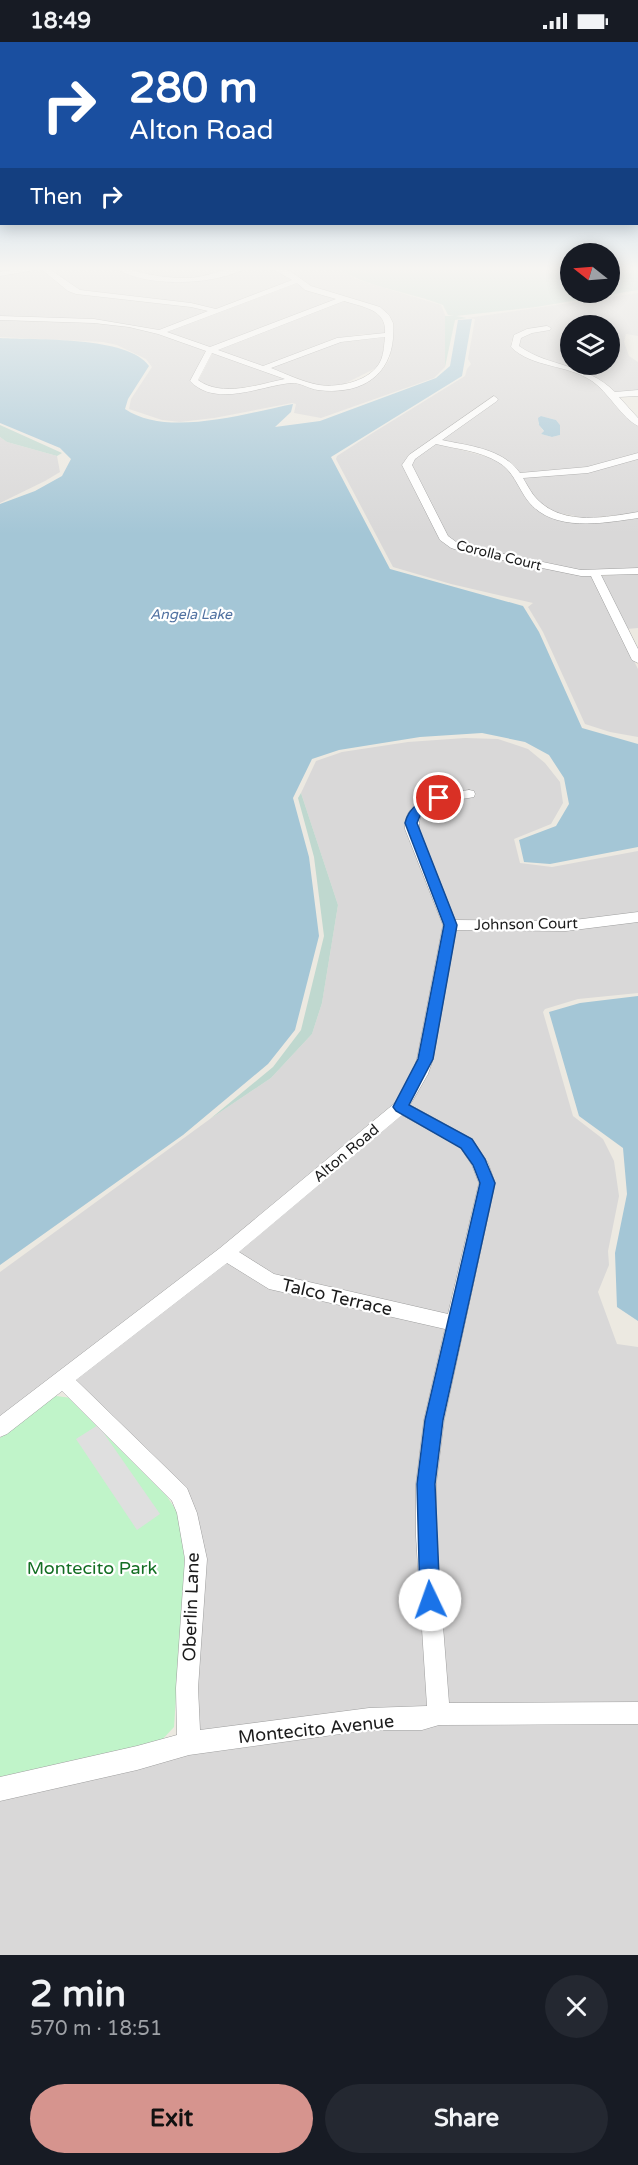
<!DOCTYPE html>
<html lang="en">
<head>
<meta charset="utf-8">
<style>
	:root { --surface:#171b24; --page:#242831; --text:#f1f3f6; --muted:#9ea1a6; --accent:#d6948e }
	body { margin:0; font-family:"Varela Round",sans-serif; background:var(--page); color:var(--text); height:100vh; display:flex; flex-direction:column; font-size:22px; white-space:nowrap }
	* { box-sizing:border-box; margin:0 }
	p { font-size:20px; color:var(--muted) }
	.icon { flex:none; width:33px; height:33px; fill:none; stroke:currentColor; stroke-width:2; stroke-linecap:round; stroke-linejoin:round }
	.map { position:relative; height:1913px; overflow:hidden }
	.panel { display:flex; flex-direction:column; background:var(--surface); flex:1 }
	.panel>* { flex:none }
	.top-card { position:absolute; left:0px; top:0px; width:639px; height:183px; box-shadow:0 3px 15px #0003; background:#1a4fa0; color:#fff; overflow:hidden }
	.needle { width:39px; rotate:287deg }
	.controls { position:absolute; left:560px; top:201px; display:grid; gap:12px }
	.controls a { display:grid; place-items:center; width:60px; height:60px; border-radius:50%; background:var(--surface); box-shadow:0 3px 15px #0003; font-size:30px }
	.pin { position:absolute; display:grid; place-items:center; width:51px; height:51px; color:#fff; margin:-26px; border:3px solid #fff; border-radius:50%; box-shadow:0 2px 6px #0007 }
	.me { position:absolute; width:66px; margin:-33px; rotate:357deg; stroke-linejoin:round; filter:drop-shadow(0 0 4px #0008) }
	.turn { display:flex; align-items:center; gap:21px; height:126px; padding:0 30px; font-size:27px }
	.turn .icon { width:78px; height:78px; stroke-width:2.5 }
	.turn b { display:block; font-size:42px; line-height:51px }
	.then { display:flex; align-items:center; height:57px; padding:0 30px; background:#0003; gap:12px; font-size:22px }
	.round { display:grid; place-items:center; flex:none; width:63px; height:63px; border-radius:32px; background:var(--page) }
	.headline { display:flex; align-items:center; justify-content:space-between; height:102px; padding:0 30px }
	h1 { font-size:36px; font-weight:800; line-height:45px }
	.cta { display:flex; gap:12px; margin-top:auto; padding:12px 30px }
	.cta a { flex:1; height:69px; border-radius:36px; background:var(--accent); color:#111; font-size:24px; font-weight:800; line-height:69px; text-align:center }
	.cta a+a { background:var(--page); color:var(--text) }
	.status { display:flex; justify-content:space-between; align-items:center; height:42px; padding:0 30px; background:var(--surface); direction:ltr }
	.status svg { height:16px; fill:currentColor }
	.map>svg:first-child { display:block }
	.residential { fill:#d9d8d8; fill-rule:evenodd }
	.wetland { fill:#bfd8cf }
	.park { fill:#c0f4c9 }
	.parking { fill:#dfdfdf }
	.water { fill:#a4c6d6 }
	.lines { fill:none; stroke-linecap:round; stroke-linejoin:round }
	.minor-casing { stroke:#9f9f9f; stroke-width:1 }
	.minor { fill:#fff; fill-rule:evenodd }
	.route { fill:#1a73e8; stroke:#114b97; stroke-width:1.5 }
	.labels { text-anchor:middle; stroke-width:4.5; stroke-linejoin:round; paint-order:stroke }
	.far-street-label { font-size:14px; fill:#1b1b1b; stroke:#fff }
	.far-water-label { font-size:14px; font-style:italic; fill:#5071a1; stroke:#fff }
	.street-label { font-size:15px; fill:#1b1b1b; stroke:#fff }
	.near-street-label { font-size:18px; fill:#1b1b1b; stroke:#fff }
	.near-park-label { font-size:18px; fill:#136e23; stroke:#fff }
</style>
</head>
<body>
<div class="status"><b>18:49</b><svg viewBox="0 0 49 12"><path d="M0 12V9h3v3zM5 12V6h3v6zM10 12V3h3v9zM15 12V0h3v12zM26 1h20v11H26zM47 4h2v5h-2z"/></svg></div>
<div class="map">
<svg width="638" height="1913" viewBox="0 0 638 1913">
	<rect width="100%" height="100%" fill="#ece9e1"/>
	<g class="residential">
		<path d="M45,224h68l12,7 73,8 16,-2 36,-13h15l28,15 -77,28 -24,-5 -100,-11 -18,-5z"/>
		<path d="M120,224h121l-31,11 -22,2 -47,-5z"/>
		<path d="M275,224h57l26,14 83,25 5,12 -1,50 -11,11 -113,40 -27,-5 2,-9 -4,-1 -78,15 -34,4 -18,-2 -33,-11 2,-10 21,-32 -6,-8 -29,-14 -14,-3 -103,-5v-18l93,3 34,4 30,7 49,17 -15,31 10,8 18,3 76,-11 43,8 39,-15 6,-5 7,-10 4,-35 -4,-9 -11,-7 -68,-21z"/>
		<path d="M41,226l27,21 122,17 21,5 -52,19 -46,-8 -113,-5v-42z"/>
		<path d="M296,241l42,16 -128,49 -45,-16z"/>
		<path d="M638,251v43l-12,-2 -2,8 5,14 9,6v30l-22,1 -12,-11 -14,-8 -60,-20 -12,-8 2,-8 12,-6 19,-3 -3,-2 -27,5 -10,9v5l6,6 57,18 23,13 41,44v27l-52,15 -67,5 -7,-10 -10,-7 -63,-16 59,-42 -6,-2 -84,59 -5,8 2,8 35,66 11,9 116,26 24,3 47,93v68l-28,-5 -25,-8 -42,-92 -15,-25 5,-4 -82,-19 -58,-17 -57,-108 1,-3 34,-22 94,-58 2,-7 4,-5 -3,-5 7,-40 -8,-1zM570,284h39v38h-39zM541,374l15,4 4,5v10l-8,2 -11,-3 3,-2 -6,-9z"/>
		<path d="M343,258l31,10 12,9v15h-23l-30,5 -69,28 -49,-17z"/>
		<path d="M385,294l-3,23 -6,9 -36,18h-22l-49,-18 69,-28z"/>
		<path d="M213,310l76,27 -56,10 -22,-1 -13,-7z"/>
		<path d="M0,395l7,5 50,14 3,16 -15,9 -45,22z"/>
		<path d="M435,401l60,16 10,6 24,36 38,19 71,-3v52l-56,2 -124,-26 -9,-8 -36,-66 -2,-6 4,-7z"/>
		<path d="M638,416v55l-52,5 -33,-6 -16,-12 -16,-23 69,-5z"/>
		<path d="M638,531v55l-11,1 -27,-53z"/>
		<path d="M465,696l33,1 30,10 17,14 15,19 3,21 -12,21 -37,15 6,24 32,4 86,-16v62l-74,9 -109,-1 -37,-92 1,-14 13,-11 44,-9 -4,-5 -35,5 -24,11 -7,12v11l37,96 -25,132 -12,29 -12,18 -174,145 -220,169v-146l210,-153 61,-41 41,-44 10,-31 16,-98 -37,-112 15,-32 26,-9 66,-10z"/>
		<path d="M638,879v72l-60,6 -33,10 -2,3 30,104 30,23 11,22 5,35 -11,55 1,14 -11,27 19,52 21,3v357h-190l-12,-168 -1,-50 8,-64 52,-237 -8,-23 -77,-56 16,-30 6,-16 24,-131z"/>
		<path d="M402,1072l58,32 13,19 6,18 -30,133 -176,-40 -36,-24z"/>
		<path d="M226,1219l41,26 179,41 -29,207 11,171 -229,26 -3,-221 -122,-132z"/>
		<path d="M441,1681h197v232h-638v-155l191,-47 180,-24z"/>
	</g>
	<g class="wetland">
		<path d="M335,224h235v26h39v-25h29v23l-102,17 -80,9 11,2 -12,2 -10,47v-51h9l-6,-1 -5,-10c-32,-13 -80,-18 -108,-39z"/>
		<path d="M0,383l62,28 -5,3 -50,-14 -7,-5z"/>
		<path d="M301,751l37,112 -16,98 -10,31 -41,44 -61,41 63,-52 28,-37 23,-94 -10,-79 -16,-59z"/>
	</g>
	<path class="park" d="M56,1354l16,2 90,91 18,27 5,49 -11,162 -15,16 -159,37v-342l43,-36z"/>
	<path class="parking" d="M98,1383l62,89 -23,16 -61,-91z"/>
	<g class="water">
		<path d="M472,277l-10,57 -131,81 59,112 133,37 16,26 43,96 56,16v103l-88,17 -26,-2 -5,-22 37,-14 13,-22 -5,-26 -15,-23 -24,-13 -43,-9 -62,4 -81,13 -27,9 -19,39 16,59 10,79 -24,94 -27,34 -85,71 -183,130v-761l35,-13 27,-15 9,-17 -11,-11 -60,-25v-85c34,2 129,-2 149,28l-21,33 -3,10c42,29 122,4 168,-5l-2,8 -16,15 45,-6 116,-43 14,-12 8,-46z"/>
		<path d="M541,374l15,4 4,5v10l-8,2 -11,-3 3,-3 -5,-6 -1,-7z"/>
		<path d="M638,954v325l-21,-14 -2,-54 12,-59 -4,-46 -44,-32 -30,-104 31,-9z"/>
	</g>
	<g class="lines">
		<g class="minor-casing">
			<g id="minor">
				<path d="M36,224h9l35,24 111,13 25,6 76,-29 -25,-14h10l13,5 21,15 69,21 9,8 4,8c4,49 -28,73 -75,67 -9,-1 -18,-8 -27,-7 -31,3 -75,25 -101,-2l16,-30 -48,-17 -29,-7 -35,-4 -94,-3v-4l94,3 65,11 49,-19 -17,-4 -115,-13 -8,-3 -27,-22 -41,7v-4zM297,241l8,7 31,9 -126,48 -43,-15zM344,259c18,6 43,8 41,32l-48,5 -74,28 -45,-16zM385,295c-1,8 -1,16 -4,23 -9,21 -42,28 -62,25 -16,-3 -33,-11 -48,-17l70,-26zM212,311l73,26c-26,5 -63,19 -87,1z"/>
				<path d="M112,224c10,0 18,4 27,6 15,4 31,6 47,6 23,0 43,-13 64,-12 -32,20 -107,23 -138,0z"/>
				<path d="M547,284l4,2 -1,2 -18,3 -11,5 -2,8c31,22 67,17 96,46l23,-2v6l-19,1 19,21v8c-16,-8 -30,-34 -46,-45 -25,-17 -60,-13 -81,-34l3,-12 13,-6z"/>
				<path d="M494,354l4,3 -1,2 -55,39c27,6 60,8 78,33l67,-6 51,-14v6l-50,14 -65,5c5,8 9,17 16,23 26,25 68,16 99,11v6c-34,5 -85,15 -110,-17 -10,-13 -15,-31 -30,-39 -18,-11 -41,-13 -62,-18l-21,15 -3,6 36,71 11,8 11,3 111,23 57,-2v6l-37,1 37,74v14l-6,-3 -41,-84h-10l-117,-24 -13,-4 -11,-8 -38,-75 7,-10z"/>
				<path d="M469,748l5,1 1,3 -1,3c-23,5 -57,1 -55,32l36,91 111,1 72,-9v10l-72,9 -110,-1 -23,129 -5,15 -18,31 62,34 16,24 7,20 -51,237 -8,64v52l13,167 189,-1v22l-199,1 -17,5h-53l-180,25 -52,15 -137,31v-24l137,-31 40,-11 -1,-47 9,-129 -8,-46 -5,-12 -110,-110 -55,43 -7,3v-21l220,-168 175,-145 17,-29 5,-15 26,-134 -38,-96c-1,-34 38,-35 64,-39zM402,1073l58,32 12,18 7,18 -31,131 -174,-40 -35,-22zM227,1221l42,26 176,40 -21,91 -8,64v52l11,170 -58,2 -169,22 -2,-42 9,-129 -10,-46 -10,-25 -111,-108z"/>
			</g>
		</g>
		<use href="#minor" class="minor"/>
	</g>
	<linearGradient id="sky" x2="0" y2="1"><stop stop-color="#8dbbe1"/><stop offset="0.46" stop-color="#f6f5f2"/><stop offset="1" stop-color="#f6f5f2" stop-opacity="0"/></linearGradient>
	<rect width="638" height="492" fill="url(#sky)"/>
	<path class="route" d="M439,753l6,3 -2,3 -21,10 -5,12 40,102 -24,134 -24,46 63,34 13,20 10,24 -52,237 -8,64 5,116 -3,7 -7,3 -7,-3 -3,-7 -3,-116 8,-64 55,-237 -7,-18 -12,-17 -65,-37 -3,-4 25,-48 26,-134 -39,-102c4,-17 18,-24 34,-28z"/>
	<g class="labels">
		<g class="far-street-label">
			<text transform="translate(499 513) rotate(14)" y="5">Corolla Court</text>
		</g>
		<g class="far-water-label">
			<text x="191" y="577">Angela Lake</text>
		</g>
		<g class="street-label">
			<text transform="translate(526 882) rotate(-1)" y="5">Johnson Court</text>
			<text transform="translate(346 1111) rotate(-40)" y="5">Alton Road</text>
		</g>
		<g class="near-street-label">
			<text transform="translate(337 1255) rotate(13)" y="6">Talco Terrace</text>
			<text transform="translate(191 1565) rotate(-88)" y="6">Oberlin Lane</text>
			<text transform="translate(316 1687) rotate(-6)" y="6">Montecito Avenue</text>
		</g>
		<g class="near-park-label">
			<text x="92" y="1532">Montecito Park</text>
		</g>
	</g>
</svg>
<div class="controls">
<a><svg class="needle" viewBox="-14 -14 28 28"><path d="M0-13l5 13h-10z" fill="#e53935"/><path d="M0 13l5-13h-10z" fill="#9ea1a6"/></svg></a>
<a><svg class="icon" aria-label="layers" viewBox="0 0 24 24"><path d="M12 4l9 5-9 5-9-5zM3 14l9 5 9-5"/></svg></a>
</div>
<div class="pin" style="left:439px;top:756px;background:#d93025"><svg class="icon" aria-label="arrive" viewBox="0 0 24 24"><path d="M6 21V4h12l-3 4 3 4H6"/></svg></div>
<svg class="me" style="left:430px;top:1558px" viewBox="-20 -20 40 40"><circle r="19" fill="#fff"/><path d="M0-13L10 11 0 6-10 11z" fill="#1a73e8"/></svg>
<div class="top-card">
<div class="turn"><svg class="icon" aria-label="right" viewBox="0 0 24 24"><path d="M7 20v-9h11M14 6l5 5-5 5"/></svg><div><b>280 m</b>Alton Road</div></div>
<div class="then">Then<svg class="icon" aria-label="right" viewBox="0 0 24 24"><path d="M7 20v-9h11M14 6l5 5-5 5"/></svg></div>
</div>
</div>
<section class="panel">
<div class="headline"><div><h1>2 min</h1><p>570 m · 18:51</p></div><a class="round"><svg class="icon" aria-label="close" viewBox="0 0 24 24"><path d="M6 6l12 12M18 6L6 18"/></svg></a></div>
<div class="cta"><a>Exit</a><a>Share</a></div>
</section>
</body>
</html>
